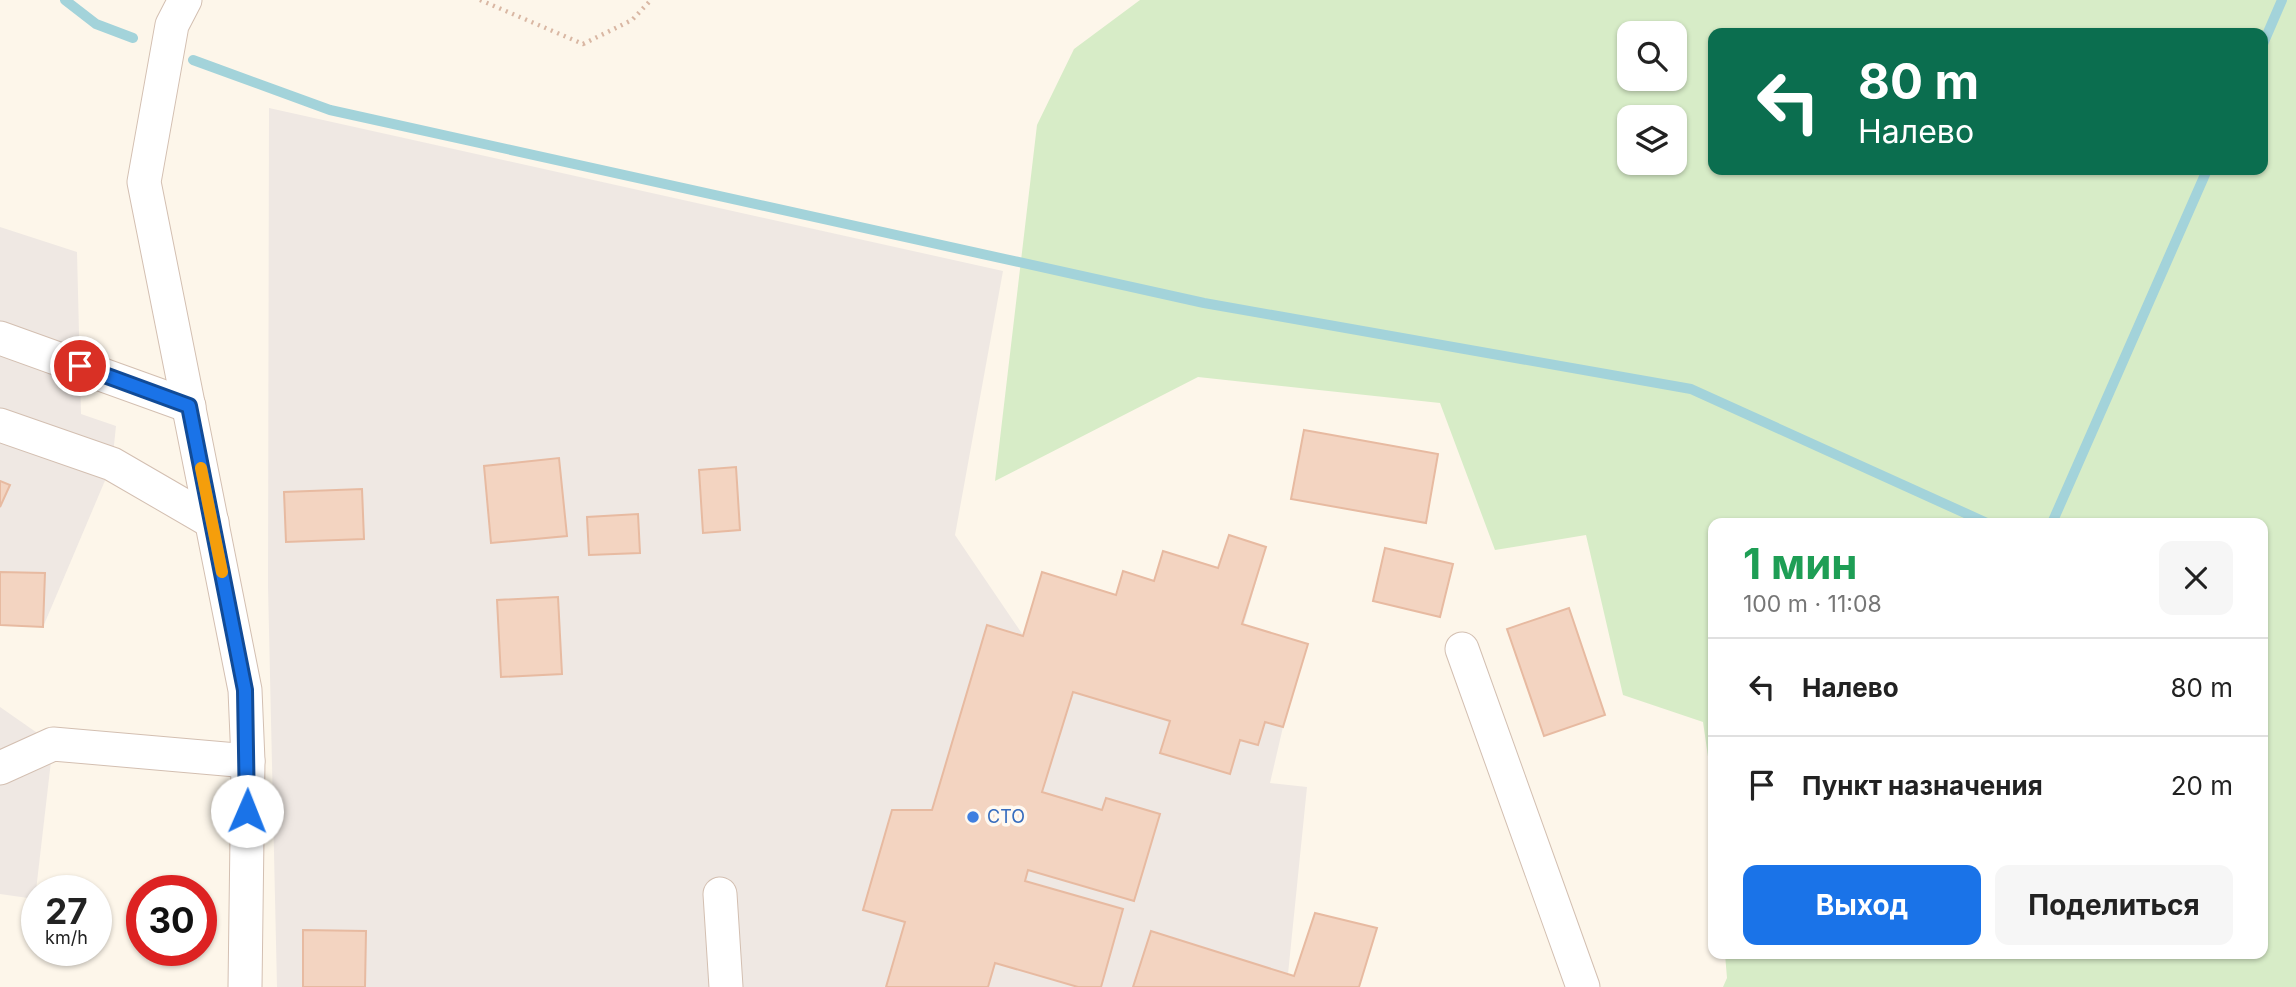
<!DOCTYPE html>
<html lang="ru">
<head>
<meta charset="utf-8">
<style>
	:root { --surface:#fff; --page:#f6f6f6; --text:#222; --muted:#767676; --line:#e0e0e0; --accent:#1a73e8 }
	body { margin:0; font-family:Inter,sans-serif; background:var(--page); color:var(--text); height:100vh; display:flex; flex-direction:column; font-size:26px; white-space:nowrap }
	* { box-sizing:border-box; margin:0 }
	p { font-size:23px; color:var(--muted) }
	.icon { flex:none; width:38px; height:38px; fill:none; stroke:currentColor; stroke-width:2; stroke-linecap:round; stroke-linejoin:round }
	.map { position:relative; flex:1; overflow:hidden }
	.side { position:absolute; left:1708px; top:518px; width:560px; height:441px; display:flex; flex-direction:column; background:var(--surface); border-radius:14px; box-shadow:0 2px 5px #0004 }
	.side>* { flex:none }
	.guide { position:absolute; left:1708px; top:28px; width:560px; height:147px; border-radius:14px; box-shadow:0 2px 5px #0004; background:#0b6e4f; color:#fff; overflow:hidden }
	.tools { position:absolute; left:1617px; top:21px; display:grid; gap:14px }
	.tools a { display:grid; place-items:center; width:70px; height:70px; border-radius:14px; background:var(--surface); box-shadow:0 2px 5px #0004; font-size:35px }
	.speed { position:absolute; left:21px; top:875px; display:flex; gap:14px; font-size:35px; font-weight:700; text-align:center }
	.speed>* { display:grid; place-content:center; width:91px; height:91px; border-radius:50%; background:var(--surface); box-shadow:0 2px 5px #0004; line-height:1 }
	.speed small { font-size:18px; font-weight:400 }
	.speed .limit { border:10px solid #d22; background:#fff; color:#111 }
	.pin { position:absolute; display:grid; place-items:center; width:60px; height:60px; color:#fff; margin:-30px; border:4px solid #fff; border-radius:50%; box-shadow:0 2px 7px #0007 }
	.me { position:absolute; width:77px; margin:-38px; rotate:1deg; stroke-linejoin:round; filter:drop-shadow(0 0 5px #0008) }
	.turn { display:flex; align-items:center; gap:24px; height:147px; padding:0 35px; font-size:32px }
	.turn .icon { width:91px; height:91px; stroke-width:2.5 }
	.turn b { display:block; font-size:49px; line-height:60px }
	.round { display:grid; place-items:center; flex:none; width:74px; height:74px; border-radius:14px; background:var(--page) }
	.summary { display:flex; align-items:center; justify-content:space-between; height:119px; padding:0 35px }
	h1 { font-size:42px; font-weight:700; line-height:52px; color:#1e9e55 }
	.primary-button { display:flex; gap:14px; margin-top:auto; padding:14px 35px }
	.primary-button a { flex:1; height:80px; border-radius:14px; background:var(--accent); color:#fff; font-size:28px; font-weight:700; line-height:80px; text-align:center }
	.primary-button a+a { background:var(--page); color:var(--text) }
	ul { padding:0; list-style:none }
	li { display:flex; align-items:center; gap:21px; height:98px; padding:0 35px; border-top:2px solid var(--line) }
	li div { flex:1 }
	li b { display:block; font-size:26px }
	li em { font-style:normal }
	.map>svg:first-child { display:block }
	.industrial { fill:#efe8e3 }
	.green { fill:#d7ecc7; fill-rule:evenodd }
	.lines { fill:none; stroke-linecap:round; stroke-linejoin:round }
	.stream { stroke:#a3d3da; stroke-width:10 }
	.building { fill:#f3d4c1; stroke:#e7baa1; stroke-width:2 }
	.minor-casing { stroke:#d3bfb1; stroke-width:35 }
	.path { stroke:#d9b7a3; stroke-width:4.5; stroke-dasharray:2 5; stroke-linecap:butt }
	.minor { stroke:#fff; stroke-width:33 }
	.route-casing { stroke:#114b97; stroke-width:18 }
	.route { stroke:#1a73e8; stroke-width:12 }
	.slow { stroke:#f59e0b; stroke-width:12 }
	.shop-dot { fill:#3f7fe0; stroke:#fff9f1; stroke-width:2.5 }
	.labels { text-anchor:middle; stroke-width:7; stroke-linejoin:round; paint-order:stroke }
	.shop-label { font-size:18px; fill:#366cbe; stroke:#fff9f1; text-anchor:start }
</style>
</head>
<body>
<div class="map">
<svg width="2296" height="987" viewBox="0 0 2296 987">
	<rect width="100%" height="100%" fill="#fdf6ea"/>
	<g class="industrial">
		<path d="M269,108l734,163 -48,264 68,100 19,-63 74,23 7,-24 31,9 9,-29 55,16 11,-32 37,12 -24,84 66,13 -25,83 -13,56 37,4 -19,187 7,2 20,-63 62,15 -18,59h-1082l-9,-401z"/>
		<path d="M0,227l77,25 4,162 35,12 -4,38 -69,163 -43,-2z"/>
		<path d="M0,707l53,37 -18,155 -35,-5z"/>
	</g>
	<path class="green" d="M1140,0h1156v987h-573l4,-9 -2,-24h538v-431h-550v268l-10,-69 -80,-27 -37,-160 -91,15 -55,-147 -242,-26 -203,104 42,-356 37,-76zM1629,33h46v46h-46zM1713,33h550v137h-550zM1629,117h46v46h-46z"/>
	<g class="lines">
		<g class="stream">
			<path d="M65,0l31,24 37,14"/>
			<path d="M2263,44l19,-44"/>
			<path d="M193,60l137,50 874,193 487,86 296,134"/>
			<path d="M2052,523l155,-353"/>
		</g>
	</g>
	<g class="building">
		<path d="M1304,430l134,24 -12,69 -135,-24z"/>
		<path d="M559,458l8,78 -76,7 -7,-77z"/>
		<path d="M736,467l4,63 -37,3 -4,-63z"/>
		<path d="M0,481l10,4 -10,22z"/>
		<path d="M362,489l2,50 -78,3 -2,-50z"/>
		<path d="M638,514l2,39 -51,2 -2,-38z"/>
		<path d="M1229,535l37,12 -24,77 66,20 -25,83 -18,-5 -7,23 -18,-5 -10,34 -70,-21 10,-32 -97,-29 -31,100 60,18 4,-12 54,16 -26,87 -106,-31 -3,11 98,28 -22,78h-23l-83,-24 -7,24h-102l19,-65 -42,-12 29,-100h40l55,-185 36,11 19,-64 74,23 7,-24 31,10 9,-30 55,17z"/>
		<path d="M1385,548l68,16 -13,53 -67,-16z"/>
		<path d="M0,572l45,1 -2,54 -43,-2z"/>
		<path d="M558,597l4,77 -61,3 -4,-77z"/>
		<path d="M1569,608l36,107 -61,21 -37,-107z"/>
		<path d="M1315,913l62,15 -18,59h-226l18,-56 143,45z"/>
		<path d="M303,930l63,1 -1,56h-62z"/>
	</g>
	<g class="lines">
		<g class="minor-casing">
			<g id="minor">
				<path d="M185,0l-13,25 -28,157 101,508 3,71 -3,226"/>
				<path d="M0,338l189,68"/>
				<path d="M0,425l112,39 100,58"/>
				<path d="M1462,649l121,338"/>
				<path d="M0,768l53,-24 195,17"/>
				<path d="M720,894l6,93"/>
			</g>
		</g>
		<path class="path" d="M480,0l103,44 49,-24 19,-20"/>
		<use href="#minor" class="minor"/>
	</g>
	<g class="lines">
		<g class="route-casing">
			<path id="route" d="M80,366l109,40 56,284 2,121"/>
		</g>
		<use href="#route" class="route"/>
		<path class="slow" d="M201,468l21,104"/>
	</g>
	<circle class="shop-dot" cx="973" cy="817" r="7"/>
	<g class="labels">
		<g class="shop-label">
			<text x="987" y="823">СТО</text>
		</g>
	</g>
</svg>
<div class="tools">
<a><svg class="icon" aria-label="search" viewBox="0 0 24 24"><circle cx="10" cy="10" r="6"/><path d="M15 15l6 6"/></svg></a>
<a><svg class="icon" aria-label="layers" viewBox="0 0 24 24"><path d="M12 4l9 5-9 5-9-5zM3 14l9 5 9-5"/></svg></a>
</div>
<div class="speed"><div>27<small>km/h</small></div><div class="limit">30</div></div>
<div class="pin" style="left:80px;top:366px;background:#d93025"><svg class="icon" aria-label="arrive" viewBox="0 0 24 24"><path d="M6 21V4h12l-3 4 3 4H6"/></svg></div>
<svg class="me" style="left:247px;top:811px" viewBox="-20 -20 40 40"><circle r="19" fill="#fff"/><path d="M0-13L10 11 0 6-10 11z" fill="#1a73e8"/></svg>
<div class="guide">
<div class="turn"><svg class="icon" aria-label="left" viewBox="0 0 24 24"><path d="M17 20v-9H6M10 6l-5 5 5 5"/></svg><div><b>80 m</b>Налево</div></div>
</div>
<section class="side">
<div class="summary"><div><h1>1 мин</h1><p>100 m · 11:08</p></div><a class="round"><svg class="icon" aria-label="close" viewBox="0 0 24 24"><path d="M6 6l12 12M18 6L6 18"/></svg></a></div>
<ul>
<li><svg class="icon" aria-label="left" viewBox="0 0 24 24"><path d="M17 20v-9H6M10 6l-5 5 5 5"/></svg><div><b>Налево</b></div><em>80 m</em></li>
<li><svg class="icon" aria-label="arrive" viewBox="0 0 24 24"><path d="M6 21V4h12l-3 4 3 4H6"/></svg><div><b>Пункт назначения</b></div><em>20 m</em></li>
</ul>
<div class="primary-button"><a>Выход</a><a>Поделиться</a></div>
</section>
</div>
</body>
</html>
